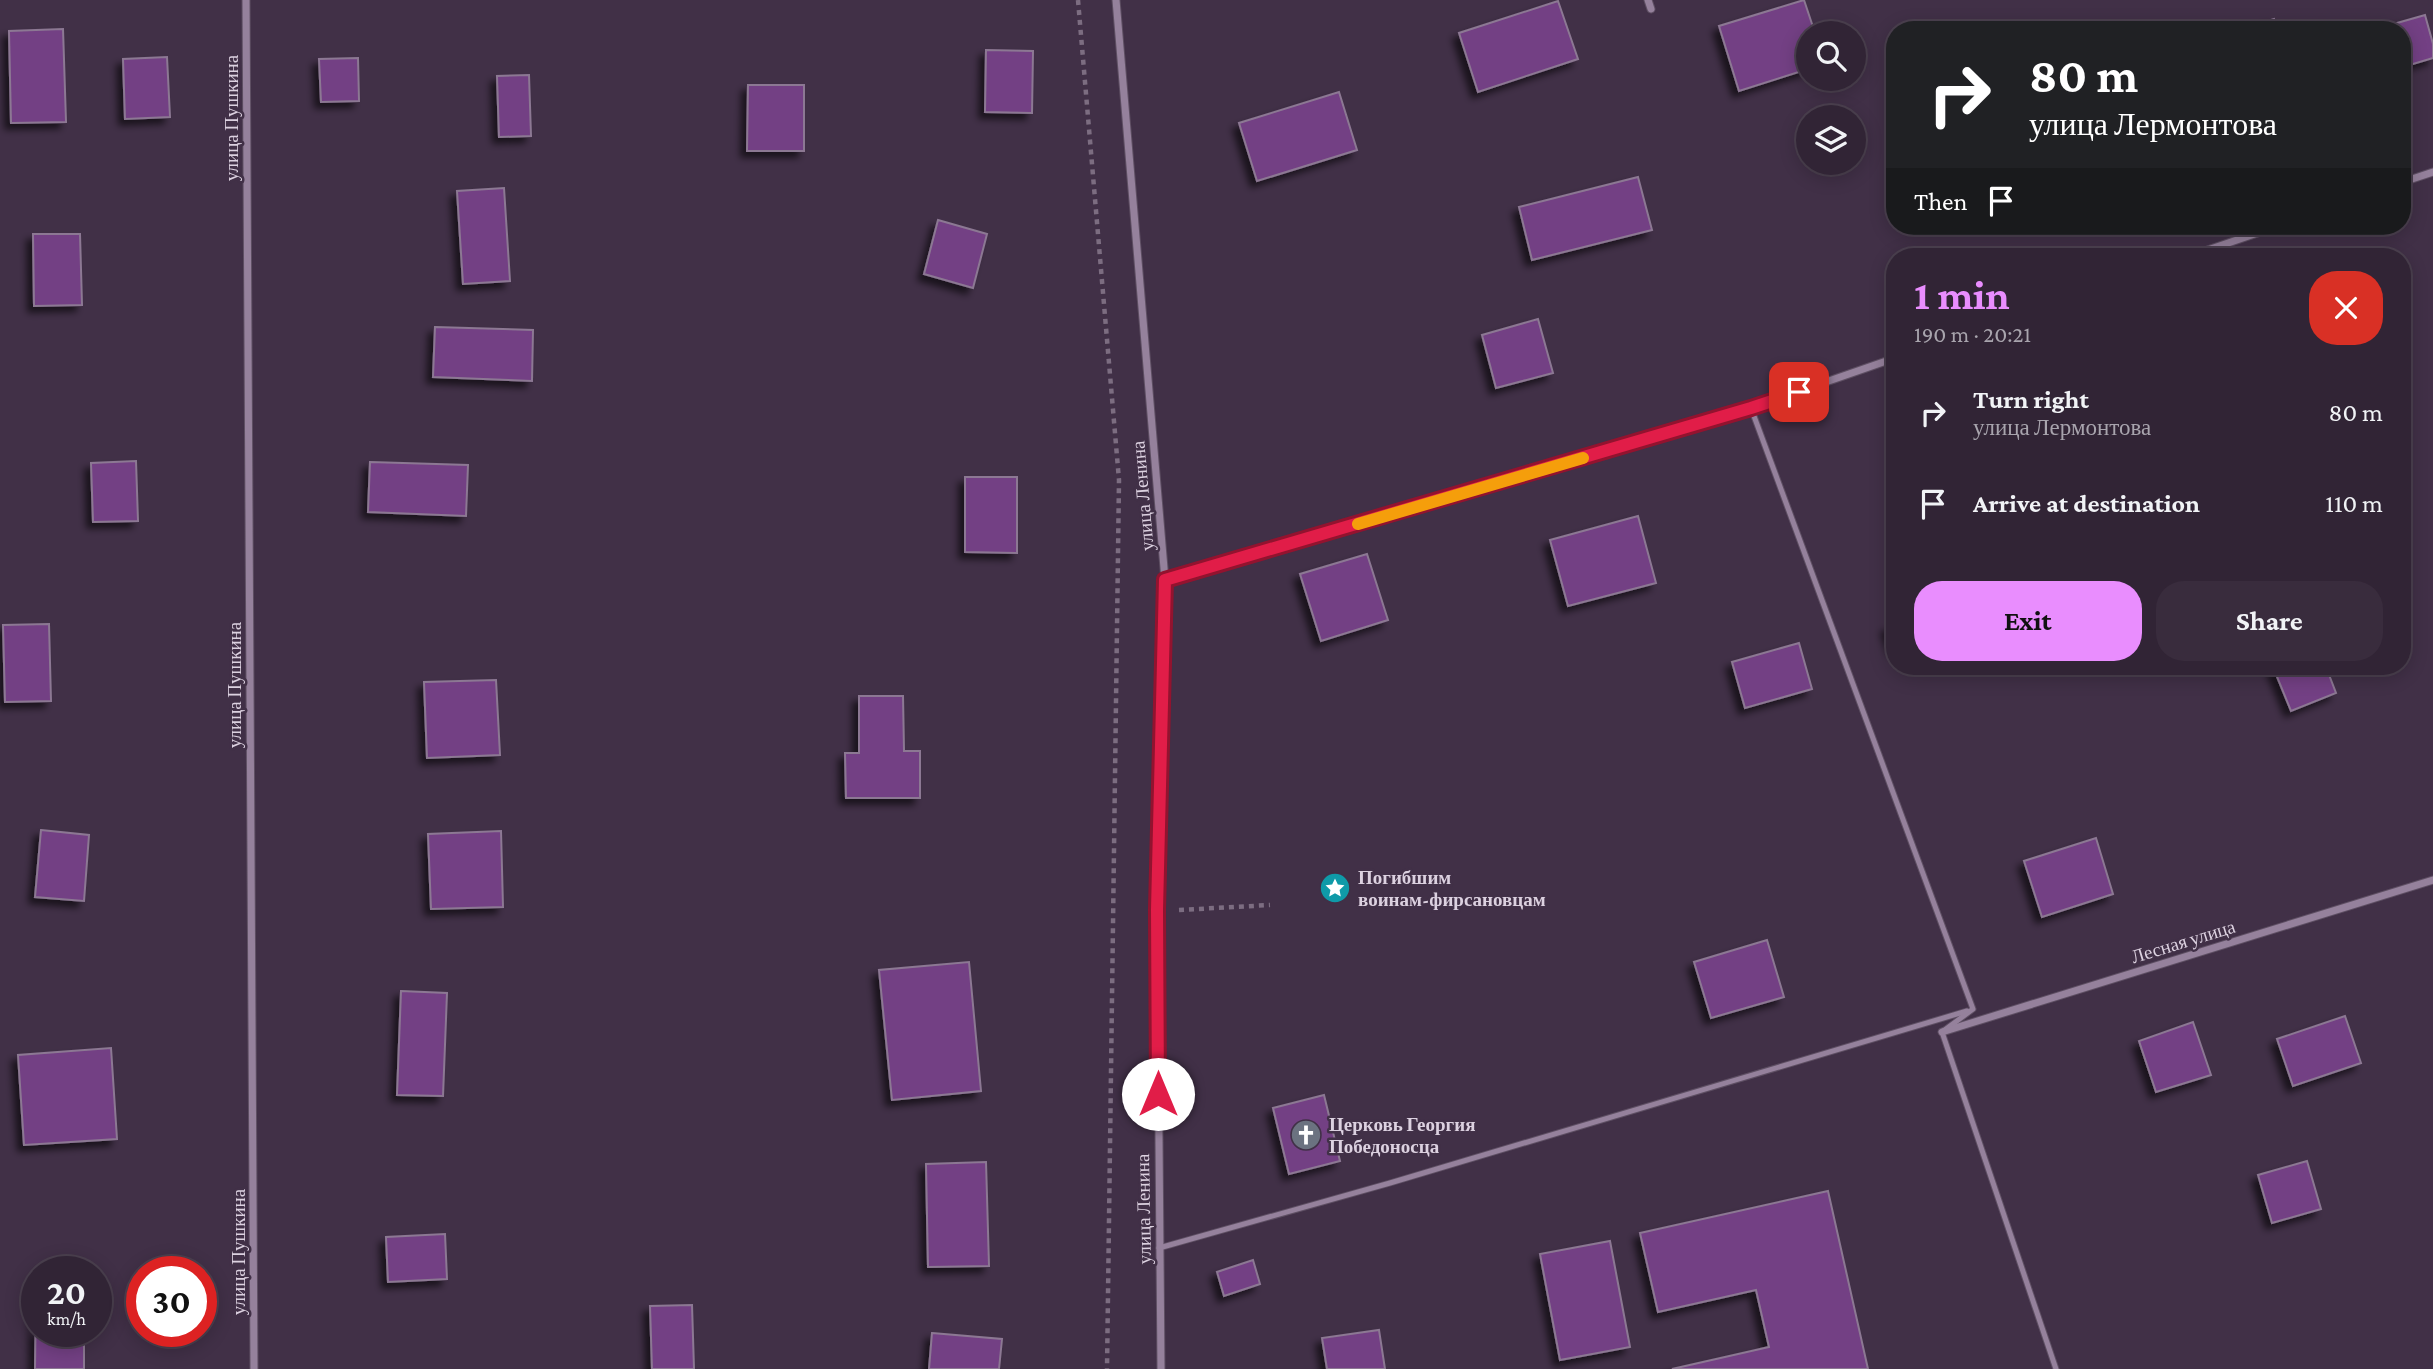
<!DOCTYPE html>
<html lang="en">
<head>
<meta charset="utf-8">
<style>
	:root { --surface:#312435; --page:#392c3d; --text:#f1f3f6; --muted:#a8a4ad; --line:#4c4150; --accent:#e98dfe }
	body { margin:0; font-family:"Crimson Pro",serif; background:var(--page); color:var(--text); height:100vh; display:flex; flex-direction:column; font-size:26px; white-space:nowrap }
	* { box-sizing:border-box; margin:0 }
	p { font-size:23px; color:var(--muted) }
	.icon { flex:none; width:38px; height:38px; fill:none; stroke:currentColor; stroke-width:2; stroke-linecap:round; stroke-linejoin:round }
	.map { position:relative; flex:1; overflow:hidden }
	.sheet { position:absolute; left:1886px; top:248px; width:525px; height:427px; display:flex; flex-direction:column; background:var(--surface); border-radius:28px; box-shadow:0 4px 18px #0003,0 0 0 2px var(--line) }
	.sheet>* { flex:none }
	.guide { position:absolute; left:1886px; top:21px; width:525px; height:214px; border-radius:28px; box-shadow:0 4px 18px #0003,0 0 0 2px var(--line); background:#202124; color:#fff; overflow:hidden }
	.fabs { position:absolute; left:1796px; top:21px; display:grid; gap:14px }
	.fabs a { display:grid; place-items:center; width:70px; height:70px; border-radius:50%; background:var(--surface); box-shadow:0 4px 18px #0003,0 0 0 2px var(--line); font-size:35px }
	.speed { position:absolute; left:21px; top:1256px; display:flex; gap:14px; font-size:35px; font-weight:700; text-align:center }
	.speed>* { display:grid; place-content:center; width:91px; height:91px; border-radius:50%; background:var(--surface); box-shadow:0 4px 18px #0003,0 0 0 2px var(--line); line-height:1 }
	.speed small { font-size:18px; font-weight:400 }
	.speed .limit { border:10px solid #d22; background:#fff; color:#111 }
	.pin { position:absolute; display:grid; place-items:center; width:60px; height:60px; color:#fff; margin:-30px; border-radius:14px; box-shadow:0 4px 10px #0006 }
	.me { position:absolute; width:77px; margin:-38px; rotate:0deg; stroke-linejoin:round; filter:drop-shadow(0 0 5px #0008) }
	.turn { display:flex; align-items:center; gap:24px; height:147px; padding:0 28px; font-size:32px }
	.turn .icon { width:91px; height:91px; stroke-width:2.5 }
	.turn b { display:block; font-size:49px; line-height:60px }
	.then { display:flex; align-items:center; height:66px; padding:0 28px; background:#0003; gap:14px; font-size:26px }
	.round { display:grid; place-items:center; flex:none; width:74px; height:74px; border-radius:28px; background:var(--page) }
	.summary { display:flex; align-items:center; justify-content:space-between; height:119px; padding:0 28px }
	h1 { font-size:42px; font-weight:700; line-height:52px; color:var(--accent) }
	.button { display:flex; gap:14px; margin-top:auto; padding:14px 28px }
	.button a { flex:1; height:80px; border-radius:28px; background:var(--accent); color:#111; font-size:28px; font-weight:700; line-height:80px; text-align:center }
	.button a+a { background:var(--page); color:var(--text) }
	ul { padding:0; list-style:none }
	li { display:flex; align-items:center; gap:21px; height:91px; padding:0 28px }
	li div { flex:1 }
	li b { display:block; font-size:26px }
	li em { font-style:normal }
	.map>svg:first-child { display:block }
	.building { fill:#733f84; stroke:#8c7893; stroke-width:2; filter:url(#shadow) }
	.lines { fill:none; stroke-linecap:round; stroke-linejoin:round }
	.service-casing { stroke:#5e4f63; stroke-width:7 }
	.minor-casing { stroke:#5e4f63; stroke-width:9 }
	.path { stroke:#7c6d81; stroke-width:4.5; stroke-dasharray:5 5; stroke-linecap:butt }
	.service { stroke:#95819c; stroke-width:5 }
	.minor { stroke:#95819c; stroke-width:7 }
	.route-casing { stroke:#92132f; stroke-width:18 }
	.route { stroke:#e11d48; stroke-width:12 }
	.slow { stroke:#f59e0b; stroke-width:12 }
	.labels { text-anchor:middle; stroke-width:5; stroke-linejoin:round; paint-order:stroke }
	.street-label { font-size:19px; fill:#dcd1e0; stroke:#413047 }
	.poi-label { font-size:19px; font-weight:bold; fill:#dcd1e0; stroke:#413047; text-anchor:start }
</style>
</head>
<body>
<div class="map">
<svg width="2433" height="1369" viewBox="0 0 2433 1369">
	<defs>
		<filter id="shadow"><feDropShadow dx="-6" dy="6" stdDeviation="3.5" flood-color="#0009"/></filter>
	</defs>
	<rect width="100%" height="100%" fill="#413047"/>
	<g class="building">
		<path d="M1804,0l11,33h-7v36l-69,22 -20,-65z"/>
		<path d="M1558,1l20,58 -100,33 -19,-59z"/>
		<path d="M2425,15l8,29v14l-30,9v-37h-12l-1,-5z"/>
		<path d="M2274,19l3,11h-38z"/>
		<path d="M63,29l3,93 -55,1 -2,-92z"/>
		<path d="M986,50l47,1 -1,62 -47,-1z"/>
		<path d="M167,57l3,60 -45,2 -2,-60z"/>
		<path d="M358,58l1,43 -38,1 -2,-43z"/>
		<path d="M529,75l2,61 -32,1 -2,-61z"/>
		<path d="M748,85h56v66h-57z"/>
		<path d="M1339,92l18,58 -100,31 -18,-58z"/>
		<path d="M1638,177l14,53 -120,30 -13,-53z"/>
		<path d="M504,188l6,93 -47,3 -6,-93z"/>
		<path d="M938,220l49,14 -14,54 -49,-14z"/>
		<path d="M33,234h47l2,71 -48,1z"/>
		<path d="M1538,319l15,54 -57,15 -14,-53z"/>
		<path d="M435,327l98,3 -1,51 -99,-4z"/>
		<path d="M136,461l2,60 -45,1 -2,-59z"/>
		<path d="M370,462l98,3 -2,51 -98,-4z"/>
		<path d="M965,477h52v76l-52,-1z"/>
		<path d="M1638,516l18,67 -88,23 -18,-66z"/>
		<path d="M1367,554l21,66 -67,21 -21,-67z"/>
		<path d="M49,624l2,77 -46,1 -2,-77z"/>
		<path d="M1895,624v26l-8,-23z"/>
		<path d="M1799,643l13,46 -67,19 -13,-46z"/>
		<path d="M2273,667h53l10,26 -45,18z"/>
		<path d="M496,680l4,75 -73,3 -3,-76z"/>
		<path d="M859,696h44l1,55h16v47h-74l-1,-45h14z"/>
		<path d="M41,830l48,5 -5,66 -49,-4z"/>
		<path d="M501,831l2,76 -72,2 -3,-75z"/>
		<path d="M2096,838l17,56 -71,23 -18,-56z"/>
		<path d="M1767,940l17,57 -73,21 -17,-56z"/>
		<path d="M969,962l12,129 -89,9 -13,-130z"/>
		<path d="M401,991l46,2 -4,103 -46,-1z"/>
		<path d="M2345,1016l16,47 -68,23 -16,-47z"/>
		<path d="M2193,1022l18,53 -55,17 -17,-51z"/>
		<path d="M111,1048l6,91 -93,6 -6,-90z"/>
		<path d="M1324,1095l16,66 -51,13 -16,-66z"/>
		<path d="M2307,1161l14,48 -49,14 -14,-48z"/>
		<path d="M986,1162l3,104 -61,1 -2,-103z"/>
		<path d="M1828,1191l40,178h-196l97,-22 -13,-57 -98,22 -18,-79z"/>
		<path d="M445,1234l2,45 -59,3 -2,-45z"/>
		<path d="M1610,1241l20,106 -70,13 -20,-106z"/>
		<path d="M1253,1260l7,24 -36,12 -7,-24z"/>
		<path d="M36,1292l1,40h47v37h-49z"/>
		<path d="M692,1305l2,64h-42l-2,-63z"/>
		<path d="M1379,1330l6,39h-58l-5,-31z"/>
		<path d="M932,1333l70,6 -3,30h-70z"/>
	</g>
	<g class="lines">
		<g class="service-casing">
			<g id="service">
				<path d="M1751,408l222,601 -31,23 114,337"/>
				<path d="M1159,1248l231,-65 577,-172"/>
			</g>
		</g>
		<g class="minor-casing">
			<g id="minor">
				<path d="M246,0l8,1369"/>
				<path d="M1116,0l49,580 -8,330 4,459"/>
				<path d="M1648,0l3,9"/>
				<path d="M2403,182l30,-10"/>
				<path d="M2187,257l91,-31"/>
				<path d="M1165,580l586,-172 144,-50"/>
				<path d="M1942,1032l491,-152"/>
			</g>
		</g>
		<g class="path">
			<path d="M1078,0l41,480 -12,889"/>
			<path d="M1179,910l91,-5"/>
		</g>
		<use href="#service" class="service"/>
		<use href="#minor" class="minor"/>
	</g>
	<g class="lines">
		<g class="route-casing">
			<path id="route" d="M1158,1094l-1,-184 8,-330 586,-172 48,-16"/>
		</g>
		<use href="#route" class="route"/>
		<path class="slow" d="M1358,524l225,-66"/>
	</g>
	<defs>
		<g id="sight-disc" transform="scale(1.575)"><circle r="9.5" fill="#0f9aa8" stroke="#413047"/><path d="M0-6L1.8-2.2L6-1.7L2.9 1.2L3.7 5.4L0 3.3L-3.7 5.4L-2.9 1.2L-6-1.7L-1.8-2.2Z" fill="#fff"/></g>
		<g id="church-disc" transform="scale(1.575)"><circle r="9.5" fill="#6b7280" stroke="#413047"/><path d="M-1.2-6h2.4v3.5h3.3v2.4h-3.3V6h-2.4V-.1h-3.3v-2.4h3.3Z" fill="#fff"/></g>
	</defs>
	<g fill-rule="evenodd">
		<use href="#sight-disc" x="1335" y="888"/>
		<use href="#church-disc" x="1306" y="1135"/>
	</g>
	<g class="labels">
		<g class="street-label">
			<text transform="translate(231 118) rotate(-90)" y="7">улица Пушкина</text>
			<text transform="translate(1142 496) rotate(-95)" y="7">улица Ленина</text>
			<text transform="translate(234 685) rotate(-90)" y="7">улица Пушкина</text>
			<text transform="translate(2183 941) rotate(-17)" y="7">Лесная улица</text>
			<text transform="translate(1143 1209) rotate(-91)" y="7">улица Ленина</text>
			<text transform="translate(238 1252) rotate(-90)" y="7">улица Пушкина</text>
		</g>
		<g class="poi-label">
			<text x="1358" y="884">Погибшим<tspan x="1358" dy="22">воинам-фирсановцам</tspan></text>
			<text x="1329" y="1131">Церковь Георгия<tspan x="1329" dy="22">Победоносца</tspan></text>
		</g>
	</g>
</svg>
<div class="fabs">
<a><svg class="icon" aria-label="search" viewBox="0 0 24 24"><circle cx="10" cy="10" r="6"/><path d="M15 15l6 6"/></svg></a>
<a><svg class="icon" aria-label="layers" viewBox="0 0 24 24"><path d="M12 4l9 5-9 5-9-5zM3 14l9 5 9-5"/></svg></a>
</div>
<div class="speed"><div>20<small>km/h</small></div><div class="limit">30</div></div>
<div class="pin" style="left:1799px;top:392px;background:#d93025"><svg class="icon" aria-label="arrive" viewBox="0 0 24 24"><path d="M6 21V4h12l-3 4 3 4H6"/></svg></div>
<svg class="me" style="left:1158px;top:1094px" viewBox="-20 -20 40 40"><circle r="19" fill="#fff"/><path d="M0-13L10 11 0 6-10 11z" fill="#e11d48"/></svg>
<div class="guide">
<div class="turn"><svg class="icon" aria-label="right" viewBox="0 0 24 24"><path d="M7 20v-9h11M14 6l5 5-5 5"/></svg><div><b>80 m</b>улица Лермонтова</div></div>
<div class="then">Then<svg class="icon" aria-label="arrive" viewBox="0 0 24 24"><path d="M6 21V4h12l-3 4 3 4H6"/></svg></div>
</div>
<section class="sheet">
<div class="summary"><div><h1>1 min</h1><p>190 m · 20:21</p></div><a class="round" style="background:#d93025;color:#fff"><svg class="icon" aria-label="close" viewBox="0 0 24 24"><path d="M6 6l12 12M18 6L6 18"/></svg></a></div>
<ul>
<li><svg class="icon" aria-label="right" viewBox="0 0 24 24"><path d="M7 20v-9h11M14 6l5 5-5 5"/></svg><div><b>Turn right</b><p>улица Лермонтова</p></div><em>80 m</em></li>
<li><svg class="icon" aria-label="arrive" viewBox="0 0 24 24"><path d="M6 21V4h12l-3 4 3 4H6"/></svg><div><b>Arrive at destination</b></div><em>110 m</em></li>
</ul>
<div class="button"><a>Exit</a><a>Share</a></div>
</section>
</div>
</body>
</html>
